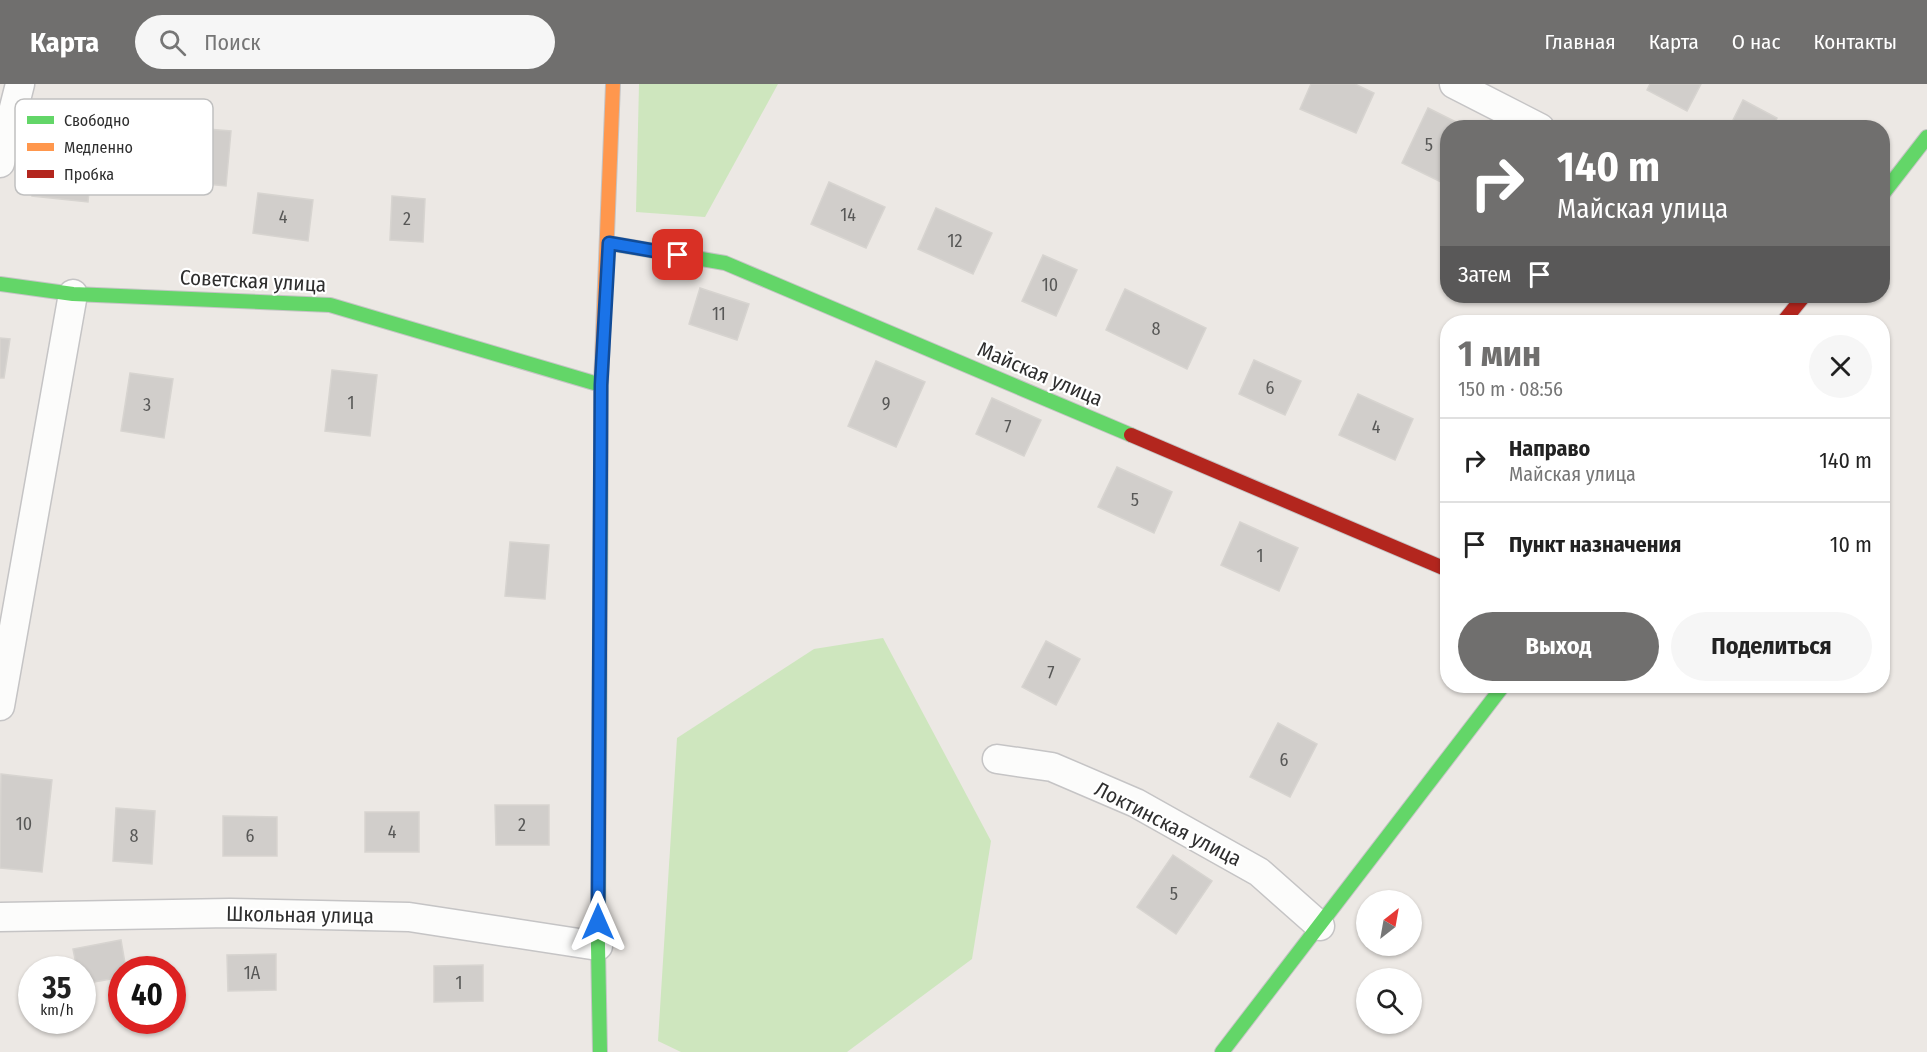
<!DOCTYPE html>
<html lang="ru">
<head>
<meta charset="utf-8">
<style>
	:root { --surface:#fff; --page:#f6f6f6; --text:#222; --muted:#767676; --line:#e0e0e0; --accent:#706f6e }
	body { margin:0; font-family:"Fira Sans Condensed",sans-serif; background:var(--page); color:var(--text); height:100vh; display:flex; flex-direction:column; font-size:22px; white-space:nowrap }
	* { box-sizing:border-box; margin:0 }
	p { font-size:20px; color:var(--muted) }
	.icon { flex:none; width:33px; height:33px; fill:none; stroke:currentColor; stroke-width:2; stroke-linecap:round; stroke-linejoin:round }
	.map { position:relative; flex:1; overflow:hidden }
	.panel { position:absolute; left:1440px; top:231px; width:450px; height:378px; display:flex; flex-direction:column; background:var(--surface); border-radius:24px; box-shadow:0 2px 4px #0004 }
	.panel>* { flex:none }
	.banner { position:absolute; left:1440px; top:36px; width:450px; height:183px; border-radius:24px; box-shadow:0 2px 4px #0004; background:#706f6e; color:#fff; overflow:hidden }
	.needle { width:39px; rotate:31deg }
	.tools { position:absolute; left:1356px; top:806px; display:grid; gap:12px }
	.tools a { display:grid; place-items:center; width:66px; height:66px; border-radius:50%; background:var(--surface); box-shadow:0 2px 4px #0004; font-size:30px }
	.speed { position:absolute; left:18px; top:872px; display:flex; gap:12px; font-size:30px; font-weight:700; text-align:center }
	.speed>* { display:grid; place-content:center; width:78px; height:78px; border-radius:50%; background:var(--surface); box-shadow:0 2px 4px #0004; line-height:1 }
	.speed small { font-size:15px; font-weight:400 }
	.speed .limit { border:9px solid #d22; background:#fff; color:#111 }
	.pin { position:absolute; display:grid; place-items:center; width:51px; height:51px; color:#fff; margin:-26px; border-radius:12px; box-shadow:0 3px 9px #0006 }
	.me { position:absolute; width:66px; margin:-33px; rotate:0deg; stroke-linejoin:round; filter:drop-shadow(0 0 4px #0008) }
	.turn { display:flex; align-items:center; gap:21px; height:126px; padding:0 18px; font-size:27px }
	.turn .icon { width:78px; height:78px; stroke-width:2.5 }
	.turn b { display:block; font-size:42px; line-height:51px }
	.then { display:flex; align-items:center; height:57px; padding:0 18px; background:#0003; gap:12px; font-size:22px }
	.round { display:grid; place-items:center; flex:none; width:63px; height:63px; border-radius:32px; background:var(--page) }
	.headline { display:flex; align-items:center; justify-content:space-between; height:102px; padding:0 18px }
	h1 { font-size:36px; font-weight:700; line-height:45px; color:var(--accent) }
	.cta { display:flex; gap:12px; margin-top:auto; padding:12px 18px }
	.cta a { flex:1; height:69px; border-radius:36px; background:var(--accent); color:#fff; font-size:24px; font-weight:700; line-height:69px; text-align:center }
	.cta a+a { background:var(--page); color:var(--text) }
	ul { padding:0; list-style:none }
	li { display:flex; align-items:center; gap:18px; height:84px; padding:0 18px; border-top:2px solid var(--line) }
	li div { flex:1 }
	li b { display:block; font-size:22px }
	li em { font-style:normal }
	header { display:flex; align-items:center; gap:36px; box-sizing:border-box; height:84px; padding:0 30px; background:var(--accent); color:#fff }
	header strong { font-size:28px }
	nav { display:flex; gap:33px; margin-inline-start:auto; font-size:21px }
	.search { width:420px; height:54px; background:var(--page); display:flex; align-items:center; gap:15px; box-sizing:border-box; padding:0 21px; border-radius:33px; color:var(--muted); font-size:22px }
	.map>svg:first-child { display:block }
	.green { fill:#cee6be }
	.building { fill:#d1cecb; stroke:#d7d4d0; stroke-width:1.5 }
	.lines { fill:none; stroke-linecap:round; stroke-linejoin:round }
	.street-casing { stroke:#c5c4c5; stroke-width:31 }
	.fast-casing { stroke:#c5c4c5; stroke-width:16 }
	.slow-casing { stroke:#c5c4c5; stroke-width:16 }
	.jam-casing { stroke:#c5c4c5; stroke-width:16 }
	.street { stroke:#fcfcfb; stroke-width:28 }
	.fast { stroke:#63d668; stroke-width:14 }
	.slow { stroke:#ff974d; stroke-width:14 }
	.jam { stroke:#b3261e; stroke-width:14 }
	.route-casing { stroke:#114b97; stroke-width:15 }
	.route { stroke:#1a73e8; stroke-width:10 }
	.labels { text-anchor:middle; stroke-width:4.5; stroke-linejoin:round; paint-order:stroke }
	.number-label { font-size:18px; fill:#585857 }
	.street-label { font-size:21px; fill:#2e2e2e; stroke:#fff }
	.key { fill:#fff; stroke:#c0c0c0; stroke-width:1.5 }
	.key-label { font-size:16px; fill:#2e2e2e }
</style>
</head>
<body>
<header>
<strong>Карта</strong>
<div class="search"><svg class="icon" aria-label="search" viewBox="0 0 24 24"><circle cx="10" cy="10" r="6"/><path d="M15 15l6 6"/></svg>Поиск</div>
<nav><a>Главная</a><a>Карта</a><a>О нас</a><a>Контакты</a></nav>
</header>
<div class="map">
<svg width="1927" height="968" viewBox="0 0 1927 968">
	<rect width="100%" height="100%" fill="#ece8e4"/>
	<g class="green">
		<path d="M639,0h139l-73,133 -69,-5z"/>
		<path d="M883,554l108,203 -19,118 -125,93h-166l-23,-11 19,-303 137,-89z"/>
	</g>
	<g class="building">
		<path d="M1311,0h44l19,9 -18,40 -56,-24z"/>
		<path d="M1650,0h51l-14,27 -40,-21z"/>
		<path d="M1743,16l34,18 -5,10h-43z"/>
		<path d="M1428,24l40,20h-20v44l-5,11 -41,-20z"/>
		<path d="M158,41l73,6 -5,55 -73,-7z"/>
		<path d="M37,71l55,6 -4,41 -56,-6z"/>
		<path d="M829,98l56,25 -19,41 -55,-24z"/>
		<path d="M258,109l55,7 -5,41 -55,-8z"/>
		<path d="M392,112l33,3 -2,43 -33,-2z"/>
		<path d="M936,124l56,25 -19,41 -55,-25z"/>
		<path d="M1043,171l34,15 -21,46 -34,-15z"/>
		<path d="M700,204l49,16 -12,36 -48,-16z"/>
		<path d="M1125,205l81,39 -19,41 -81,-39z"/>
		<path d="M0,254l10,1 -6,39h-4z"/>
		<path d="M1254,276l47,21 -16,34 -46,-21z"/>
		<path d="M876,277l49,21 -29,65 -48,-21z"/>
		<path d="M332,286l45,5 -7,61 -45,-5z"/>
		<path d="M130,289l43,6 -9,59 -43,-7z"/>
		<path d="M1358,310l55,25 -18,41 -56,-25z"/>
		<path d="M992,314l49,22 -17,36 -48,-22z"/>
		<path d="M1117,383l55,25 -18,41 -56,-26z"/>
		<path d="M1240,438l58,26 -19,43 -58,-26z"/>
		<path d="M510,458l39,3 -4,54 -40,-3z"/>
		<path d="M1046,557l34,18 -24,46 -34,-18z"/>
		<path d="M1278,639l39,21 -27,53 -40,-20z"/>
		<path d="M1,690l51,6 -10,92 -42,-4z"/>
		<path d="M495,721h54v40h-53z"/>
		<path d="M116,724l39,3 -3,53 -39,-3z"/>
		<rect x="365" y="728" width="54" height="40"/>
		<path d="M223,732l54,1v39h-54z"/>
		<path d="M1173,771l39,26 -36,53 -39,-27z"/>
		<path d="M121,856l5,29h-4v8l-40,7v-15h-5l-4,-20z"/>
		<path d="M276,870v36l-48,1 -1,-36z"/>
		<path d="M483,881v36l-49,1v-36z"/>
	</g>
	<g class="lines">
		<g class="street-casing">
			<g id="street">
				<path d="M1454,0l86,44"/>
				<path d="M0,79l20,-79"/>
				<path d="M0,622l73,-412"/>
				<path d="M997,675l55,8 84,36 123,69 61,54"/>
				<path d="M0,833l230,-4 179,4 189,29"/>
			</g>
		</g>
		<g class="fast-casing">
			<g id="fast">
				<path d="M1882,111l45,-58"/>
				<path d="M608,159l117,20 406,172"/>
				<path d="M0,200l73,10 257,11 271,80"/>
				<path d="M600,968l-2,-106 3,-497"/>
				<path d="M1222,968l281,-366"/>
			</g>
		</g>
		<g class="slow-casing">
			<path id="slow" d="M601,365v-64l12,-301"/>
		</g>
		<g class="jam-casing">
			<g id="jam">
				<path d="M1783,238l21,-26"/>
				<path d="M1131,351l317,135"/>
			</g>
		</g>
		<use href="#street" class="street"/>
		<use href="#fast" class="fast"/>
		<use href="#slow" class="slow"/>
		<use href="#jam" class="jam"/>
	</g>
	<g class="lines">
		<g class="route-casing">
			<path id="route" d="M598,838l3,-537 8,-142 69,12"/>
		</g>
		<use href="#route" class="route"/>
	</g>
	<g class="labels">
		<g class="number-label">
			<text x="1429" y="67">5</text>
			<text x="848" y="137">14</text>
			<text x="283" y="139">4</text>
			<text x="407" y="141">2</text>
			<text x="955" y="163">12</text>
			<text x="1050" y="207">10</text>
			<text x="719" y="236">11</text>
			<text x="1156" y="251">8</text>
			<text x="1270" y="310">6</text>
			<text x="351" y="325">1</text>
			<text x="886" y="326">9</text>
			<text x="147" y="327">3</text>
			<text x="1008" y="349">7</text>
			<text x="1376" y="349">4</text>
			<text x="1135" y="422">5</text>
			<text x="1260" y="478">1</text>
			<text x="1051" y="595">7</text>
			<text x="1284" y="682">6</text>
			<text x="24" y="746">10</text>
			<text x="522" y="747">2</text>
			<text x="392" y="754">4</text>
			<text x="134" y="758">8</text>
			<text x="250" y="758">6</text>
			<text x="1174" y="816">5</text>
			<text x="252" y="895">1А</text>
			<text x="459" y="905">1</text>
		</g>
		<g class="street-label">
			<text transform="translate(253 197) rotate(3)" y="7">Советская улица</text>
			<text transform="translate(1040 290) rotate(23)" y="7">Майская улица</text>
			<text transform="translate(1168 740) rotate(27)" y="7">Локтинская улица</text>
			<text transform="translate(300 831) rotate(1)" y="7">Школьная улица</text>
		</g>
	</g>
	<rect x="15" y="15" width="198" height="96" rx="9" class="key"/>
	<rect x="27" y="32" width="27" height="8" fill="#63d668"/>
	<rect x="27" y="59" width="27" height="8" fill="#ff974d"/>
	<rect x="27" y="86" width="27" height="8" fill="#b3261e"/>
	<g class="key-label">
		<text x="64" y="42">Свободно</text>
		<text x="64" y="69">Медленно</text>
		<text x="64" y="96">Пробка</text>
	</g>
</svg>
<div class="tools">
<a><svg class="needle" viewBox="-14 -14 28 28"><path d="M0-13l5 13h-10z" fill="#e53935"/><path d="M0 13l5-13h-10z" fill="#767676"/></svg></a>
<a><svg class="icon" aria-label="search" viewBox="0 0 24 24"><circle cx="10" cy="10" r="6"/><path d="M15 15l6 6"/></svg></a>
</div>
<div class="speed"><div>35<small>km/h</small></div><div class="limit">40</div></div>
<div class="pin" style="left:678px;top:171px;background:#d93025"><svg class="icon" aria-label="arrive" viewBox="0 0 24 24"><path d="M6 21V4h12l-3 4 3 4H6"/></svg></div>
<svg class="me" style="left:598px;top:838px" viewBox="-20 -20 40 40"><path d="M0-17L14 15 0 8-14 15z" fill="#1a73e8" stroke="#fff" stroke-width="4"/></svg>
<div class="banner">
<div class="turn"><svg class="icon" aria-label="right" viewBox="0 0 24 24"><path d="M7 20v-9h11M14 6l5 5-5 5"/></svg><div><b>140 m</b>Майская улица</div></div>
<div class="then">Затем<svg class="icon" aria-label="arrive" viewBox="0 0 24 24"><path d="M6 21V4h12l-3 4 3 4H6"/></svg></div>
</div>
<section class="panel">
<div class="headline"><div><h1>1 мин</h1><p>150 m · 08:56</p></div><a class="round"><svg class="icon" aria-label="close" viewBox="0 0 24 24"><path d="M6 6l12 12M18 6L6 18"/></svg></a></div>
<ul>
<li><svg class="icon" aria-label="right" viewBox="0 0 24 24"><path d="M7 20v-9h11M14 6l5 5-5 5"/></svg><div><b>Направо</b><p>Майская улица</p></div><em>140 m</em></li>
<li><svg class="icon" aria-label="arrive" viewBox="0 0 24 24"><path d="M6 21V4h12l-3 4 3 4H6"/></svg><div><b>Пункт назначения</b></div><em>10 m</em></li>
</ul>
<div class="cta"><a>Выход</a><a>Поделиться</a></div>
</section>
</div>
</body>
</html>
